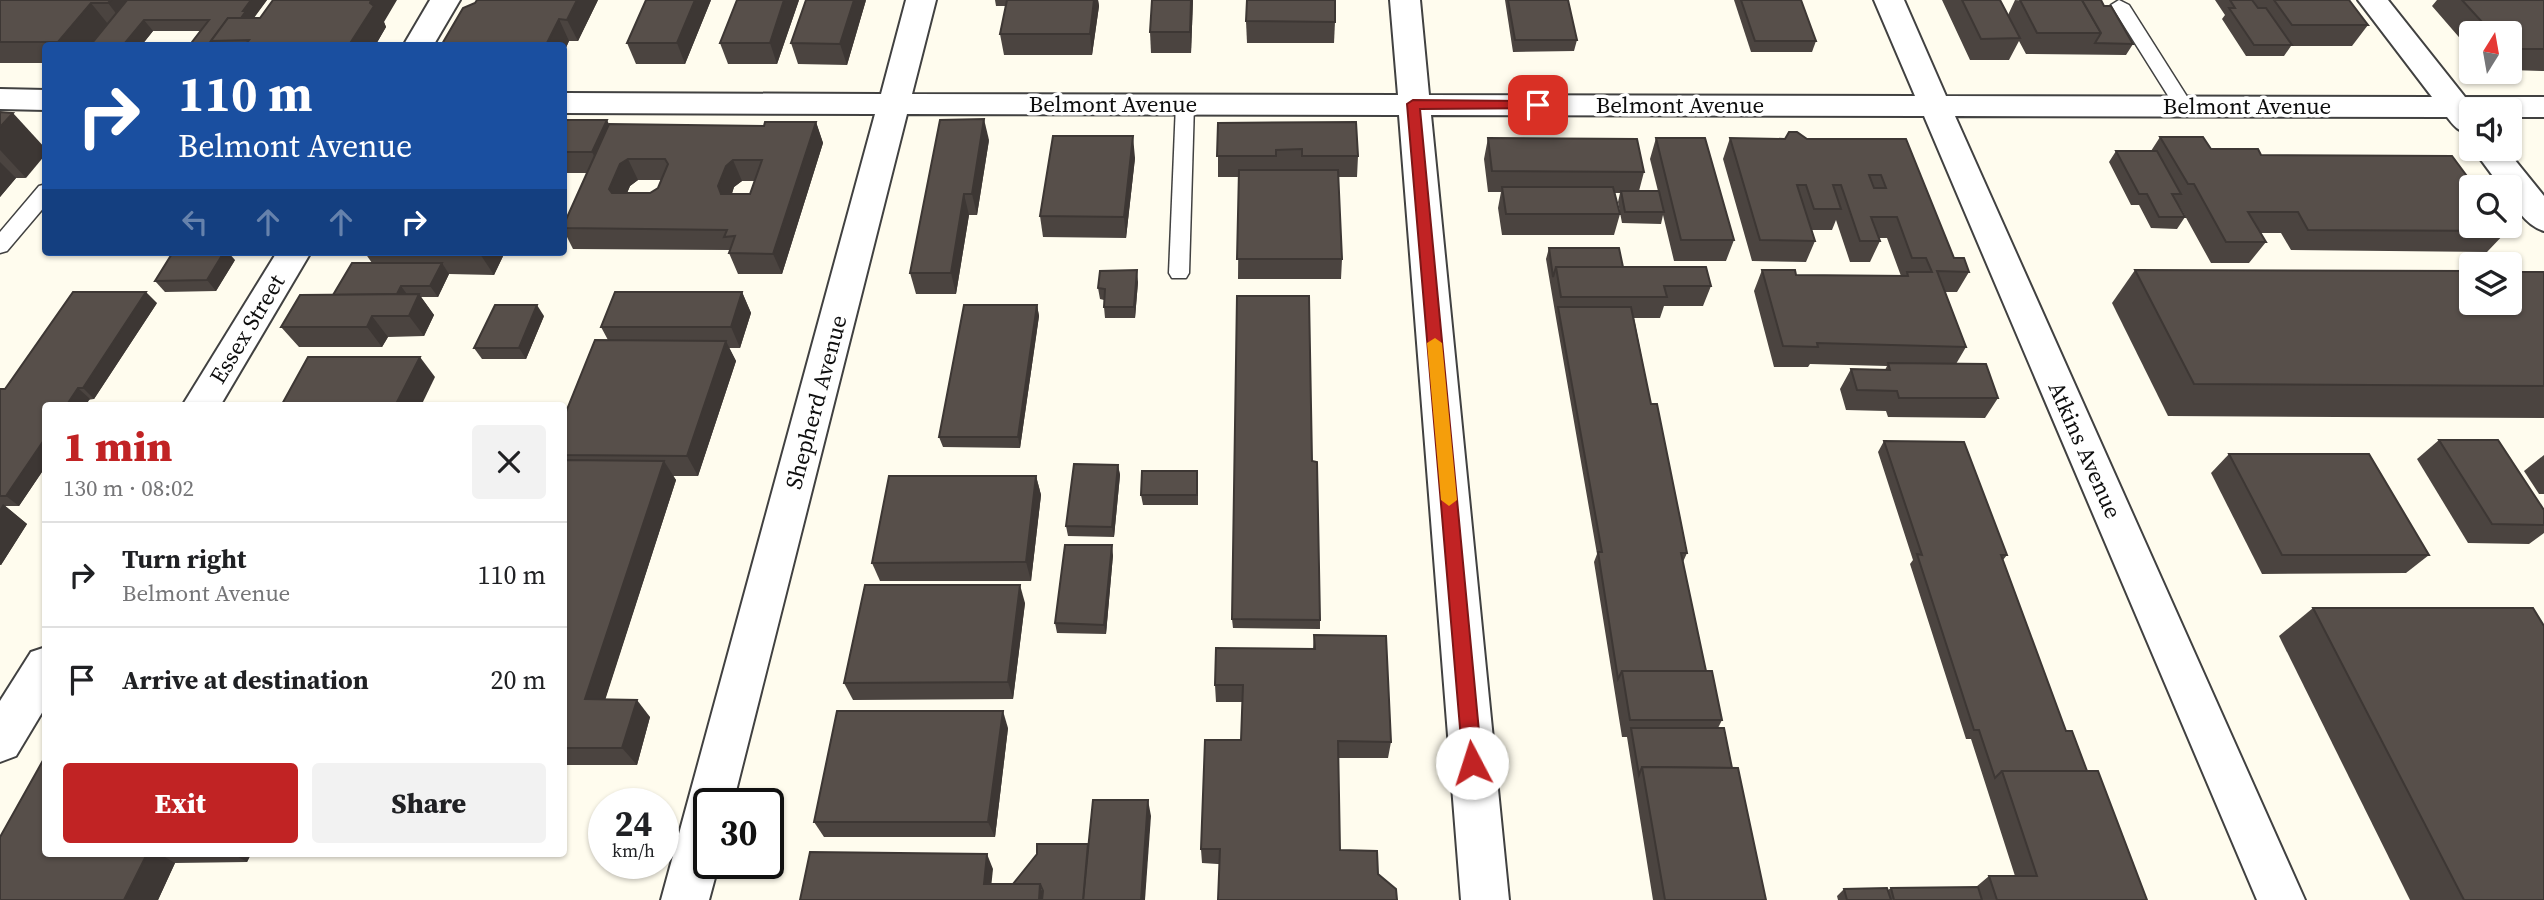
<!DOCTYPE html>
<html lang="en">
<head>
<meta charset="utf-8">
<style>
	:root { --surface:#fff; --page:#f2f2f2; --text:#202124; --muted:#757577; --line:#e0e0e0; --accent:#c12324 }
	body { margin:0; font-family:"Source Serif 4",serif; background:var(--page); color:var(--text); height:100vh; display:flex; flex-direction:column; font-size:26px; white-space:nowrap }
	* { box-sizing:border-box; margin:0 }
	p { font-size:23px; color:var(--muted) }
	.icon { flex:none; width:38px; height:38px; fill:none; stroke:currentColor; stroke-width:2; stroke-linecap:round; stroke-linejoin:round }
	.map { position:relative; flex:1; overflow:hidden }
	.sheet { position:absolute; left:42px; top:402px; width:525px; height:455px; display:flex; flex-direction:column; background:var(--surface); border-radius:7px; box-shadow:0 2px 5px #0004 }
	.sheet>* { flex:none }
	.banner { position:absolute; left:42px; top:42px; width:525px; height:214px; border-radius:7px; box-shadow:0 2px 5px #0004; background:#1a4fa0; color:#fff; overflow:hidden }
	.needle { width:46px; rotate:11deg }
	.tools { position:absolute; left:2459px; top:21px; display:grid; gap:14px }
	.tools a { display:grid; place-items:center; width:63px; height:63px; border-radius:7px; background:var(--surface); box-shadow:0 2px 5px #0004; font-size:35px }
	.speed { position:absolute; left:588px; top:788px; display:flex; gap:14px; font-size:35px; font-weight:700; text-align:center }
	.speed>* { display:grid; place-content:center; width:91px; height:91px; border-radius:50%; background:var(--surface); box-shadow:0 2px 5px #0004; line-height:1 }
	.speed small { font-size:18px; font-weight:400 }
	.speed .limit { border:4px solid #111; border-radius:10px; background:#fff; color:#111 }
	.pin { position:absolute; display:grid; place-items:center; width:60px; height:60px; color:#fff; margin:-30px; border-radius:14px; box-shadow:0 4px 10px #0006 }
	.me { position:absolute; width:77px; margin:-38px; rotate:355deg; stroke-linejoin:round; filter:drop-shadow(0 0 5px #0008) }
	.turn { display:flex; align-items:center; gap:24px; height:147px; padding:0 21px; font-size:32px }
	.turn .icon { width:91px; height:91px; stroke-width:2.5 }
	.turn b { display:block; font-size:49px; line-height:60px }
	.lanes { display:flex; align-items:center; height:66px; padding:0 21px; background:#0003; justify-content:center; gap:35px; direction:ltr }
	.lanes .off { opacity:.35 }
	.round { display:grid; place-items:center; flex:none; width:74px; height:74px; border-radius:7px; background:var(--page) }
	.head { display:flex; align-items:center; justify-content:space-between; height:119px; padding:0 21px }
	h1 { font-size:42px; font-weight:800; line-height:52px; color:var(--accent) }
	.button { display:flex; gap:14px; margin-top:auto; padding:14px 21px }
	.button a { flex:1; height:80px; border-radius:7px; background:var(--accent); color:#fff; font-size:28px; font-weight:800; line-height:80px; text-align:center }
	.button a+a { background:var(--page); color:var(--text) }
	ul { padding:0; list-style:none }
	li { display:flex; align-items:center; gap:21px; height:105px; padding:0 21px; border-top:2px solid var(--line) }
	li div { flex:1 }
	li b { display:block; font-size:26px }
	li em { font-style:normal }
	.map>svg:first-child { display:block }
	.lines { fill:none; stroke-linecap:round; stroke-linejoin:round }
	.lane-casing { stroke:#414141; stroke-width:3 }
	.street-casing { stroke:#414141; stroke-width:4 }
	.lane { fill:#fff; fill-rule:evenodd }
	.street { fill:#fff; fill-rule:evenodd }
	.wall { fill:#4b4440; fill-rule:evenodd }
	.shaded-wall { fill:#3d3734 }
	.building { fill:#574f4a; stroke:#3d3734; stroke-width:2; fill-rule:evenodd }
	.route { fill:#c12324; stroke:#7d1717; stroke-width:2 }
	.slow { fill:#f59e0b }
	.labels { text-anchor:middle; stroke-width:7; stroke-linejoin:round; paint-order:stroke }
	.street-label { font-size:23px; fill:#0e0e0e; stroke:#fff }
</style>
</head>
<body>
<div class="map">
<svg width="2544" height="900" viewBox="0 0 2544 900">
	<rect width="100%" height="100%" fill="#fffcee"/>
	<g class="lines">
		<g class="lane-casing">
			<g id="lane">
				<path d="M2119,0l10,5 64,101 -2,4h-14l-66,-105z"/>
				<path d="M1185,98l9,6 -5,169 -3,5h-14l-3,-5 7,-169z"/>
				<path d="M46,184v21l-39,46 -7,2v-21l39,-46z"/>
			</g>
		</g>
		<g class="street-casing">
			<g id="street">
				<path d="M430,0h30l-27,46h-30z"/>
				<path d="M906,0h30l-24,94 486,1 -8,-95h30l9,95 486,1 -41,-96h30l42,96 486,1 -74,-97h30l77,97h79v20h-34v-7h-39v22c-12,1 -17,-6 -24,-15l-492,-1 350,784h-48l-333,-784 -493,-1 78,785h-48l-62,-785 -492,-1 -174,689h-24v60h10l-10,37h-48l214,-786 -311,-1v-20l317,1z"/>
				<path d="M0,89l46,1v20l-46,-1z"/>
				<path d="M2473,149h33l38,47v35c-17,-5 -34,-26 -34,-44h-9z"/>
				<path d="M277,252h34l-91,154h-38z"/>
				<path d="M46,647v59l-30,50 -16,6v-61l31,-49z"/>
			</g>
		</g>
		<use href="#lane" class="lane"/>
		<use href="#street" class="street"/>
	</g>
	<g class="wall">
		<path d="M0,0h267l-13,18 130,4 2,5 -11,19h-186l11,-15h-47l-12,15h-47l-2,-2 -1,2h-45v17h-46z"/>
		<path d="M598,0l-20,41h-9l-5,11v-6h-121l-1,-2z"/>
		<path d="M711,0l-26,64h-49l-9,-21z"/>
		<path d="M799,0l-22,64h-49l-8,-21z"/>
		<path d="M866,0l-19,65 -49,-1 -7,-21z"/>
		<path d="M995,0h103l1,6 -7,49h-88l-4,-21 6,-28h-10z"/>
		<path d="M1152,0h41l-2,53h-40l-1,-21z"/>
		<path d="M1505,0h63l9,40 -3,11 -61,1z"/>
		<path d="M1734,0h67l15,41 -4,11h-61z"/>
		<path d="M1942,0h58l8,15 7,-15 89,6 29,38 -7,11 -100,-1 -7,-13 -10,19h-39z"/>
		<path d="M2215,0h134l19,25 -16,21h-61l-7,10h-38l-24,-37 3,-4z"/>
		<path d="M2437,0h107v71l-34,-1v-37h-39v18l-39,-45z"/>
		<path d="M1246,21l89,1 -1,21h-87z"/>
		<path d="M0,112l26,66h-10l-16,19z"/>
		<path d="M564,120l45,5 155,1 52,-4 7,21 -41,131h-44l-9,-21 1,-3 -157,-1 -9,-18v-7l23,-51h-23zM638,180h23l-3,8 -8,5h-23l3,-7zM742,181h13l-5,13h-18l2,-7z"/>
		<path d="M1218,123l140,33 -1,21h-19l4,82 -1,20h-103l1,-102h-21z"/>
		<path d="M2160,137l51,12 50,6 246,76 -20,21 -196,-2 -10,-17h-21l6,9 -17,21h-38l-32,-58 6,12 -8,12 -26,-1 -12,-23h-8l-22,-43 7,-11h35z"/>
		<path d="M1488,138l156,34 -5,19h19l-8,-32 6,-21 78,102 -8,21h-52l-11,-46 -2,9 -39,-1 -4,-21 2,-9h-5l5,21 -6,21h-112l-4,-27 3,-16h-13l-4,-33z"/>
		<path d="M1730,138l176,1 48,119 15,14 -12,20h-12l21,55 -10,17 42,34 -13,20 -97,-1 -2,-6 -40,-1 -6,-21 11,-20 34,1 2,-4 -77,-2 -2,3h-34l-20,-76 8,-21 34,5 105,1 -14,-38h-8l1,3 -10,21h-20l-14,-42 -4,10h-20l3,11 -9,21 -54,-1 -29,-102z"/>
		<path d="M989,140l-12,75h-8l-13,79h-40l-6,-21z"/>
		<path d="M1135,158l-9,80 -83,-1 -3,-21z"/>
		<path d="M1549,248l74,19 88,19 -8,20h-39l-4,12h-26l17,86 36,149 -4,9 23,109 16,49 -4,8 14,40 34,132h-113l-26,-163h-5l-28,-175 3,-8 -41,-236 -10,-59z"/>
		<path d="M505,252l-11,23 -45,-1 -11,23h-17l13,18 -10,21 -36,1 -6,10h-83l-18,-20 52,-32 39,-32 -7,-10z"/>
		<path d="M235,260l-19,31 -51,1 -10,-11z"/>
		<path d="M2135,270l409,2v146l-376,-2 -56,-113z"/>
		<path d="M1138,282l-3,36h-30l-1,-11v-7l-4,-1 -2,-11z"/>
		<path d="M742,292l9,21 -11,35h-11l7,13 -38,115h-25l3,4 -71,219 45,18 -13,48h-73v-348l44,-77 -7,-13z"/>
		<path d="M157,303l-63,96 -48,7v60l-27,40h-14l22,18 -26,41h-1v-176h5z"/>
		<path d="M1037,305l2,11 -19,132 -77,-1 -4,-10z"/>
		<path d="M544,316l-18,43h-44l-8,-11z"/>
		<path d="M2439,440l105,70v23l-15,11 -61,-1 -51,-84z"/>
		<path d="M1884,441l123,114 -4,5 63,171 21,40 60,129h-309l-1,-4 7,-7 44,1 3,-2 85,-1 13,-11h26l-44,-137h-5l-56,-175 3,-4 -35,-108z"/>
		<path d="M2229,454l200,101 -23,18 -144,1 -51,-101z"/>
		<path d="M2544,455v39h-5l-15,-23z"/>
		<path d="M1312,461l8,159v9l-87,-1 -1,-9z"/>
		<path d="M1118,465l2,10 -6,62 -46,-1 -2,-10z"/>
		<path d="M1036,476l5,19 -10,86h-151l-8,-18z"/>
		<path d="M1198,481v24h-55l-2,-10z"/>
		<path d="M1113,555l-7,79 -49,-1 -2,-10z"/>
		<path d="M1025,603l-12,96 -160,1 -9,-17z"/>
		<path d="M2313,608l231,292h-134l-131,-264z"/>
		<path d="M1314,635l77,107 -3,16h-50l2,92 38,24 -176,-11 -1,-14 40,-109 1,-38h-26l-1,-17 98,-36z"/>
		<path d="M1008,728l-13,109h-171l-10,-15z"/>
		<path d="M46,854h205l-4,8 -72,1 -17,37h-158z"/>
	</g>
	<g class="shaded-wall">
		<path d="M111,0h34l-20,25 -17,-22z"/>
		<path d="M251,0h16l-15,20 -28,21z"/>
		<path d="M371,0h26l-13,22 2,5 -11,19h-25l-1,-1z"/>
		<path d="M577,0h21l-20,41 -11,-21z"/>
		<path d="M695,0h16l-26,64 -8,-21z"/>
		<path d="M784,0h15l-22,64 -7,-21z"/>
		<path d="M854,0h12l-19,65 -7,-21z"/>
		<path d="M1094,0h4l1,6 -7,49 -2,-21z"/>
		<path d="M1191,0h2l-2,53 -1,-21z"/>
		<path d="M91,3l17,21 -17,22h-30l-3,-4z"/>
		<path d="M559,19l10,22 -5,11v-6l-18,-1z"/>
		<path d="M144,20l9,11 -12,15h-14l-2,-3z"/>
		<path d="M13,113l33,36v5l-20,24 -26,-28v-23z"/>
		<path d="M984,119l5,21 -12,75 -5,-21z"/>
		<path d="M607,120l10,21 -14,32 -11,-21z"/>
		<path d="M816,122l7,21 -41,131 -9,-20z"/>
		<path d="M1133,136l2,22 -9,80 -2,-21z"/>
		<path d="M628,159l10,21 -8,6 -10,24 -11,-21 11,-25z"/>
		<path d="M733,160l9,21 -8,6 -7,20 -9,-21 8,-20z"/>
		<path d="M0,162l16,16 -16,19z"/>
		<path d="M964,194l5,21 -13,79 -5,-21z"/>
		<path d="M224,252h4l7,8 -19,31 -9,-11z"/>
		<path d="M481,252h24l-11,23 -14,-21z"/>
		<path d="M442,263l7,11 -11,23 -8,-11z"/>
		<path d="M1137,270l1,12 -3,36 -1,-11z"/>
		<path d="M401,286l8,11 -13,-2z"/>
		<path d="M146,292l11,11 -63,96 -11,-11z"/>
		<path d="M742,292l9,21 -11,35 -9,-21z"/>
		<path d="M419,294l15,21 -10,21 -15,-20z"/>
		<path d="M537,305l7,11 -18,43 -7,-11z"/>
		<path d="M1037,305l2,11 -19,132 -2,-11z"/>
		<path d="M372,316l16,21 -6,10 -15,-20z"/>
		<path d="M726,341l10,20 -38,115 -11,-20z"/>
		<path d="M420,357l15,20 -14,29h-26z"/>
		<path d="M78,388l12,11 -5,7h-19z"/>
		<path d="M46,437v29l-27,40 -13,-10z"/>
		<path d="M664,461l12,19 -76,236 -15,-17z"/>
		<path d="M1118,465l2,10 -6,62 -2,-10z"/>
		<path d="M1036,476l5,19 -10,86 -5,-19z"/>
		<path d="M3,504l24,20 -26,41 -1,-1v-55z"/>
		<path d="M1112,545l1,10 -7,79 -2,-9z"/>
		<path d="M1020,585l5,18 -12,96 -5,-17z"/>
		<path d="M637,700l13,17 -13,48 -15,-17z"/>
		<path d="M1003,711l5,17 -13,109 -7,-15z"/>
		<path d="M1148,800l3,16 -6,84h-4z"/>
		<path d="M147,854h13l15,9 -17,37h-34z"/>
		<path d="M233,854h18l-4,8z"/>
		<path d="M987,854l6,15 -3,29 -6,-14z"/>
		<path d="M1040,884l5,16h-6z"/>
	</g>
	<g class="building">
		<path d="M0,0h111l-3,3h-17l-33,39h-58z"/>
		<path d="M127,0h124l-8,11h3l-5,7h-13l-17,23 3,4 -25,1 20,-26h-65l-19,23h-33z"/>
		<path d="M273,0h98l-1,3 4,3 -25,39h-104l4,-5 -38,1 17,-23h32z"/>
		<path d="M477,0h100l-10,20 -8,-1 -13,26 -104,-1 21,-36 12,-5z"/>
		<path d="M646,0h49l-18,43h-50z"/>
		<path d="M737,0h47l-14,43h-50z"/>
		<path d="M806,0h48l-14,44 -49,-1z"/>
		<path d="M1007,0h87l-4,34h-90z"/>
		<path d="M1152,0h39l-1,32h-40z"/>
		<path d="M1247,0h88v22l-89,-1z"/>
		<path d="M1508,0h60l9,40h-62z"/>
		<path d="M1741,0h60l15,41h-61z"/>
		<path d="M1962,0h38l20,38 -39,1z"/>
		<path d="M2020,0h62l19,33h-64z"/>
		<path d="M2082,0h19l3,6h7l22,38 -38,-1 6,-10z"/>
		<path d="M2230,0h22l6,8h8l26,37h-38l-25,-37h6z"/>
		<path d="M2274,0h75l19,25h-76z"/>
		<path d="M2462,0h82v49h-34v-16h-18z"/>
		<path d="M0,112l13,1 -13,14z"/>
		<path d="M984,119l-12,75h-8l-13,79h-41l30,-153z"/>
		<path d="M564,120h43l-15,32h-28z"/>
		<path d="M765,122h51l-43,132 -44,-1 6,-17 -11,1 3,-7 -163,-2v-4l45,-100 155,2zM628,159h37l3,5 -10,24 -8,5h-38l-3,-4 11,-25zM733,160h29l-12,34h-29l-3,-8 8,-20z"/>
		<path d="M1356,122l2,34h-56v-7l-26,1v6h-59l1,-33z"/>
		<path d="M1789,132h8l10,7h99l48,119h10l5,14 -32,-1 29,76 -149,-4 1,4 -35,-1 -21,-76h33l1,5 112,1 -1,-4h25l-6,-14h-14l-15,-41h-26l9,24h-20l-19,-56h-8l8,24h-27l-8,-24h-9l18,56 -55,-1 -30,-102 55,1zM1869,175h12l5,13h-12z"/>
		<path d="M1053,136h80l-9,81 -84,-1z"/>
		<path d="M2160,137h43l8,12h47l3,6 191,1 23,31h-4v39h32l4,5 -199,-1 -10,-18h-50l18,30h-40l-32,-58h-6z"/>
		<path d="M1488,138l149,1 7,33 -152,-1z"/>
		<path d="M1656,138h49l29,102h-53z"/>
		<path d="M2116,151h41l24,43h-9l13,23h-26l-12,-23h-8z"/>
		<path d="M1239,170h99l4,89h-105z"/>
		<path d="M1502,187h111l7,27h-114z"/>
		<path d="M1621,191h38l5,21h-39z"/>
		<path d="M1549,248h70l4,19h-67l-3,10z"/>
		<path d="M173,252h51l-17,28 -52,1z"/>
		<path d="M366,252h115l-1,2 -115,-1z"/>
		<path d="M352,263h90l-12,23h-29l-4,8 -64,1z"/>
		<path d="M1556,267h150l5,19h-47l3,11h-106z"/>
		<path d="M1137,270l-3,37h-30l1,-18 -7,-1 2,-17z"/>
		<path d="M2135,270l336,1v32h39v-31h34v114l-350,-2z"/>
		<path d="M73,292h73l-63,96h-5l-12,18h-20v31l-40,59h-6v-107h5z"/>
		<path d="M615,292h127l-11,35h-130z"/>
		<path d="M419,294l-10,22h-37l-5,11h-86l19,-32z"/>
		<path d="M1237,296h72l3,165 5,1 3,158 -88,-1z"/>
		<path d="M495,305h42l-18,43h-45z"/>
		<path d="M964,305h73l-19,132h-79z"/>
		<path d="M1558,307h73l20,97h6l22,109 8,40h-6l25,118h-84l-4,8 -20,-127h4z"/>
		<path d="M595,340l131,1 -39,115 -123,-1v-38z"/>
		<path d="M308,357h112l-25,49h-114z"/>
		<path d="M1888,363l98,1 12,34h-99l-2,-7 -40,-1 -6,-21 39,1z"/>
		<path d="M2439,440h59l46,70v15l-52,-1z"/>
		<path d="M1884,441l80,1 43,113h-6l65,176h6l15,40h-85l-7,7 -16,-48h-5l-57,-176 5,1z"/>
		<path d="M2229,454h140l60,101h-147z"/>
		<path d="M564,460l100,1 -79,238 52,1 -15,48h-58z"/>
		<path d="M1074,464l44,1 -6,62 -46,-1z"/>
		<path d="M1142,471h55v24h-56z"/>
		<path d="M889,476h147l-10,86 -154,1z"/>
		<path d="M1065,545h47l-8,80 -49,-2z"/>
		<path d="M865,585h155l-12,97 -164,1z"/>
		<path d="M2313,608h220l11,18v274h-80z"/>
		<path d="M1314,635l72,1 5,106 -53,-1 2,109 37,1 1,23 18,15 1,11h-179l2,-51h-19l4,-109h36l2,-55h-28l1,-37 99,1z"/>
		<path d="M1622,671h90l10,49h-92z"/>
		<path d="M837,711h166l-15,111h-174z"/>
		<path d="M1631,728h93l8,40 -90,-1 -3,8z"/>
		<path d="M46,755v99h101l-23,46h-124v-63z"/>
		<path d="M1642,767l96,1 28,132h-101z"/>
		<path d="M2002,771h96l49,129h-150l-8,-24h48z"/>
		<path d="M1093,800h55l-7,100h-58z"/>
		<path d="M1037,844h51l-5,56h-41l1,-9 -3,-7h-27l24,-30z"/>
		<path d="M810,852l177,2 -3,30h56l-1,16h-239z"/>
		<path d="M1978,887l4,13h-88l-3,-12z"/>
		<path d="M1887,888l4,12h-44l-3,-11z"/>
	</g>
	<path class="route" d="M1538,101l5,1v6l-123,1 62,654 -3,6 -7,3 -6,-3 -3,-6 -56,-659 6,-4z"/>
	<path class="slow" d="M1435,338l7,5 15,157 -8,6 -8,-6 -14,-157z"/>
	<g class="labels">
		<g class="street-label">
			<text x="1113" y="112">Belmont Avenue</text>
			<text x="1680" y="113">Belmont Avenue</text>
			<text x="2247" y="114">Belmont Avenue</text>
			<text transform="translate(247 329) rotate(-59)" y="8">Essex Street</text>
			<text transform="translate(816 402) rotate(-75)" y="8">Shepherd Avenue</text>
			<text transform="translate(2085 450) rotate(66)" y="8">Atkins Avenue</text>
		</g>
	</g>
</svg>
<div class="tools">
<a><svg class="needle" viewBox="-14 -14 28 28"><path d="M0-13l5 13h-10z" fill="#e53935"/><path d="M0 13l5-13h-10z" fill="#757577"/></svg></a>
<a><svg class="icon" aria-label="sound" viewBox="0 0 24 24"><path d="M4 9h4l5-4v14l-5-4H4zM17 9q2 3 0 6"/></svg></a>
<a><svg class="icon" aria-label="search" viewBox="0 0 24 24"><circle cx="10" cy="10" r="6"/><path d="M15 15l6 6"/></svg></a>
<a><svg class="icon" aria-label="layers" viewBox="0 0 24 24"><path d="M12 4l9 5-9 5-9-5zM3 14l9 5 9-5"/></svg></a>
</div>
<div class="speed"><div>24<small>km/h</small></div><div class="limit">30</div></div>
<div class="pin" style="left:1538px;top:105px;background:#d93025"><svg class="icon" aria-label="arrive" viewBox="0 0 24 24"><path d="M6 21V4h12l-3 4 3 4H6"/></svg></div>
<svg class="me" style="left:1472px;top:763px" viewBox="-20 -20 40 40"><circle r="19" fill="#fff"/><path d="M0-13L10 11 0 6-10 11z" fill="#c12324"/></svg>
<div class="banner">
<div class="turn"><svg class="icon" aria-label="right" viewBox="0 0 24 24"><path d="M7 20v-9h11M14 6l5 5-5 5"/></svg><div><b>110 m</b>Belmont Avenue</div></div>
<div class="lanes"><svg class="icon off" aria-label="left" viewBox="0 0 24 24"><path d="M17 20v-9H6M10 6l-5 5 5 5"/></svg><svg class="icon off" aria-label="ahead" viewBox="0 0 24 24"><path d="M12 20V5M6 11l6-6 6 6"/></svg><svg class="icon off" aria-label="ahead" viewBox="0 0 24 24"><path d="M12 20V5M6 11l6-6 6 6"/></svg><svg class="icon" aria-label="right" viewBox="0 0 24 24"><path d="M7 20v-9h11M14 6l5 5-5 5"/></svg></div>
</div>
<section class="sheet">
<div class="head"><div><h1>1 min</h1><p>130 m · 08:02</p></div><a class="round"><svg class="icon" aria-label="close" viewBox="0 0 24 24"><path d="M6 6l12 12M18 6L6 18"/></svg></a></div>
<ul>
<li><svg class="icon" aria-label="right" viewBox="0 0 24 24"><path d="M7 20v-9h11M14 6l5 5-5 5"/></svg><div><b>Turn right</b><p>Belmont Avenue</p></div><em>110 m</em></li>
<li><svg class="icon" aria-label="arrive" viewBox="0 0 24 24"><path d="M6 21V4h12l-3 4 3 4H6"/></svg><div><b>Arrive at destination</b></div><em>20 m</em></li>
</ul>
<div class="button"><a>Exit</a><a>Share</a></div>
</section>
</div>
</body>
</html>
